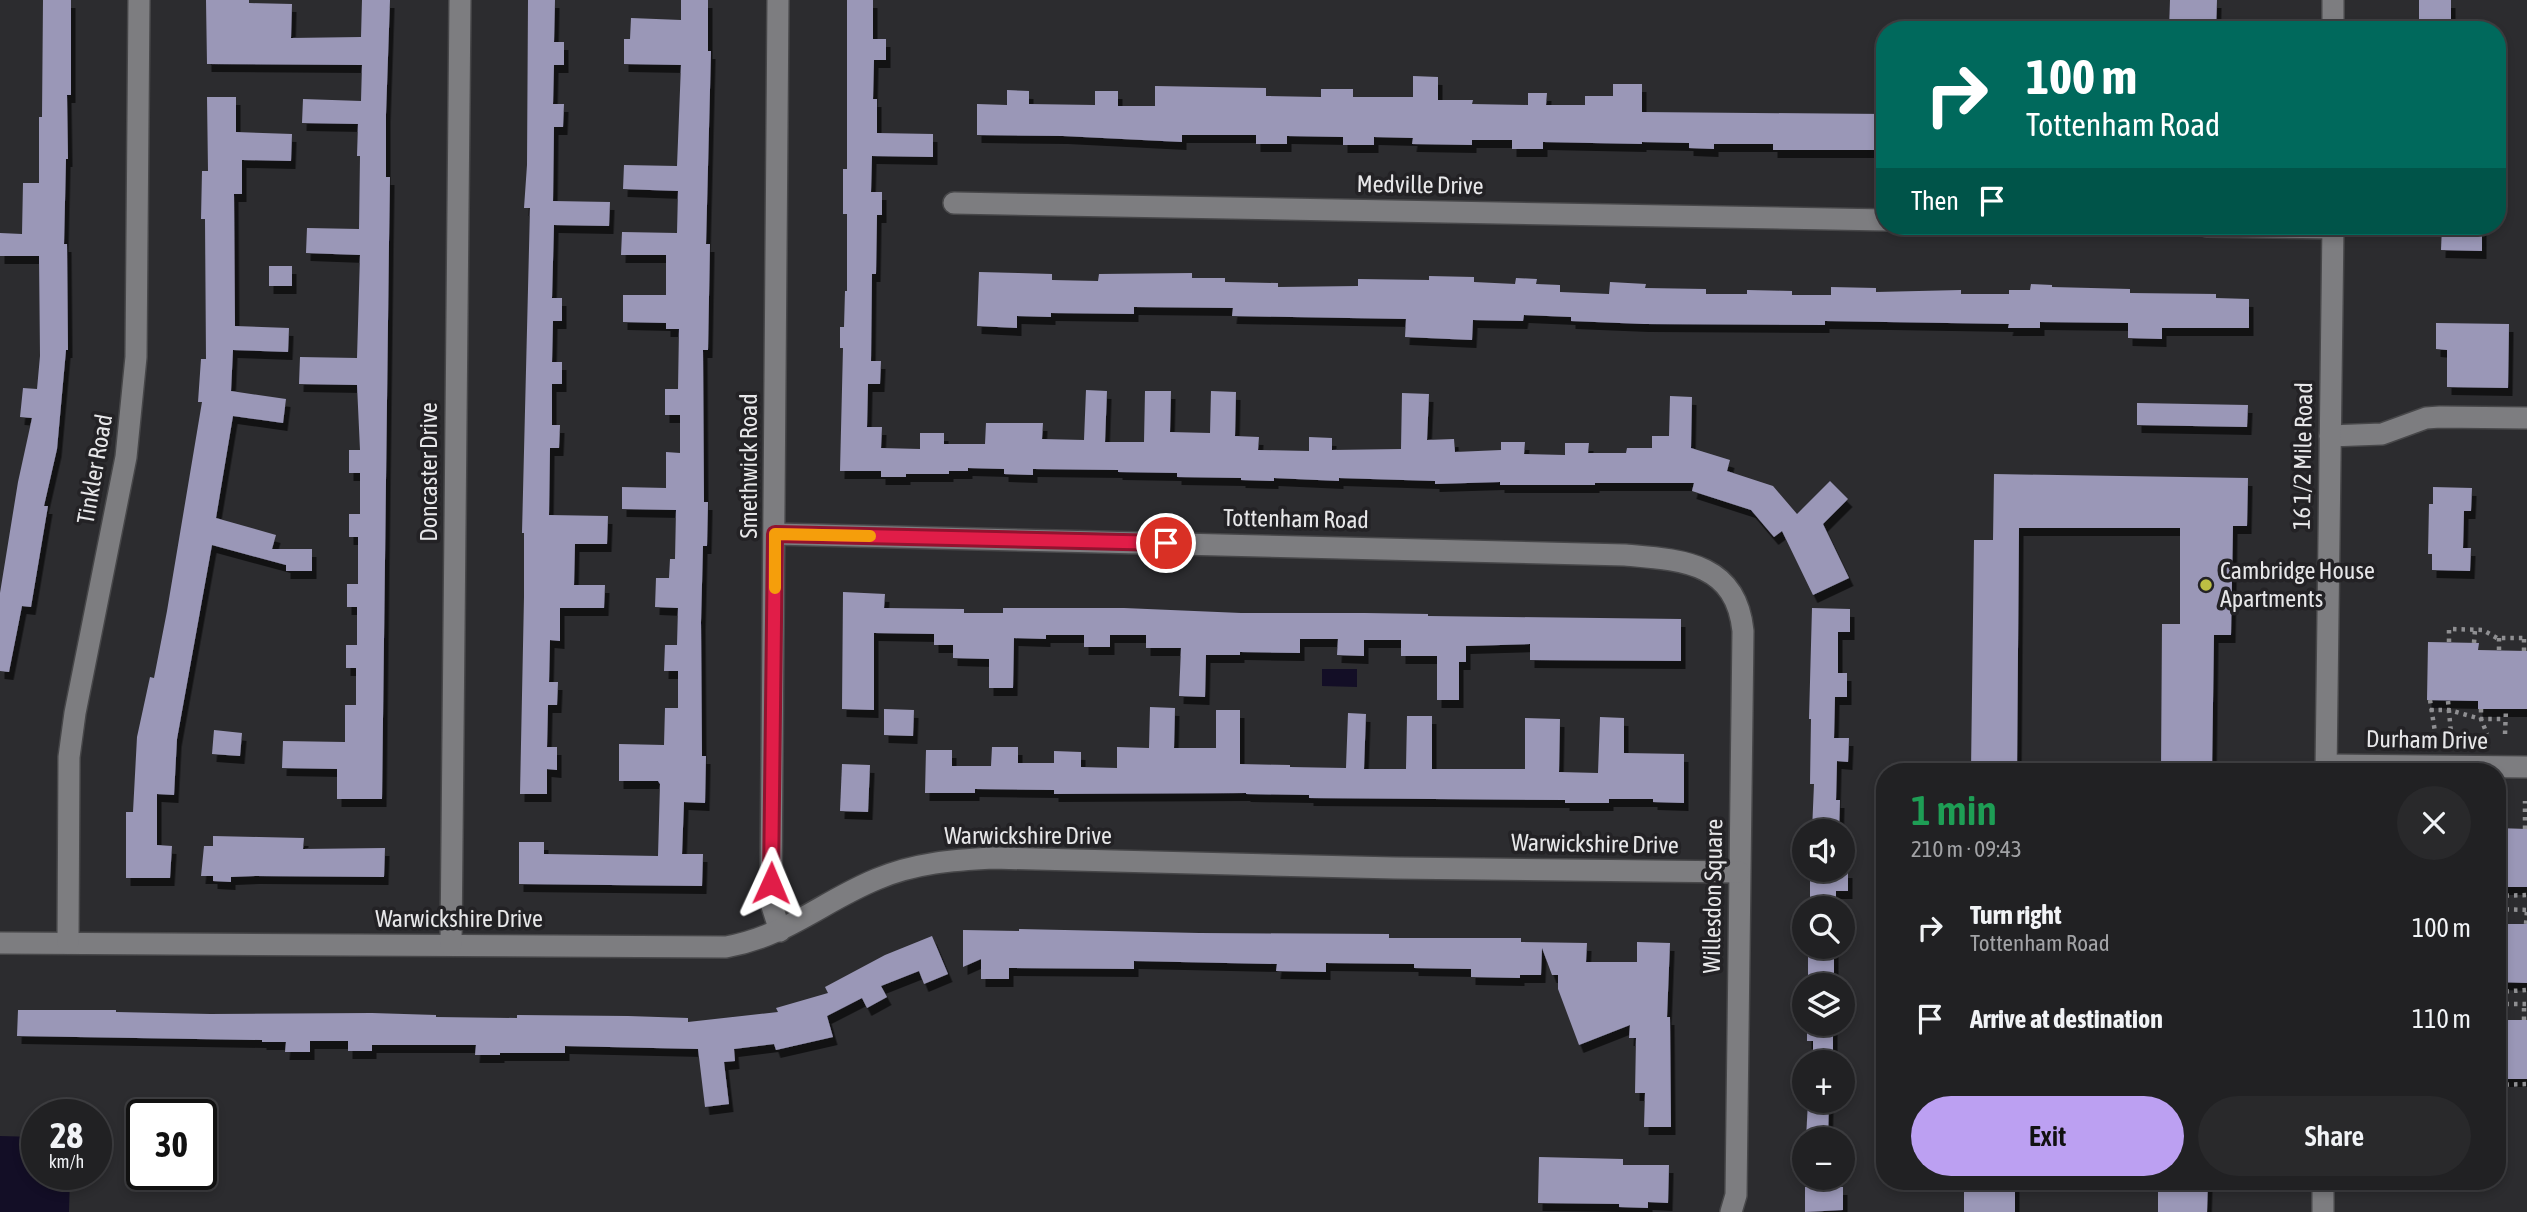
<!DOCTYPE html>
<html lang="en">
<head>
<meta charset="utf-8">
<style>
	:root { --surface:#212123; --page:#29292b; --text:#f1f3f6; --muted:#a2a3a6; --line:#3e3e41; --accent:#bca0f2 }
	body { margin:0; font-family:"Asap Condensed",sans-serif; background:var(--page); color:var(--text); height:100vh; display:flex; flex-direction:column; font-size:26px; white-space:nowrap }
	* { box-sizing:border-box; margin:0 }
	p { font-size:23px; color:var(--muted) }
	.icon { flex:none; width:38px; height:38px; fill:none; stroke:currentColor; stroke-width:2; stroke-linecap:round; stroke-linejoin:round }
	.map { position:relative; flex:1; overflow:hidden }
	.panel { position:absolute; left:1876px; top:763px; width:630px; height:427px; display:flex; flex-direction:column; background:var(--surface); border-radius:28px; box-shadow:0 4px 10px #0003,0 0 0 2px var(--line) }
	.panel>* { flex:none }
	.hud { position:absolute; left:1876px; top:21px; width:630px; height:214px; border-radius:28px; box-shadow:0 4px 10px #0003,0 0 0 2px var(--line); background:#00695c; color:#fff; overflow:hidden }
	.buttons { position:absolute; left:1792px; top:819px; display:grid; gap:14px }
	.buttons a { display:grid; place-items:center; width:63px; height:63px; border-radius:50%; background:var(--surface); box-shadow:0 4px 10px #0003,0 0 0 2px var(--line); font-size:35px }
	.speed { position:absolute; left:21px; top:1099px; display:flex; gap:14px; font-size:35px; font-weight:700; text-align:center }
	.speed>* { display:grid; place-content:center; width:91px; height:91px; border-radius:50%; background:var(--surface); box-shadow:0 4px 10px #0003,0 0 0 2px var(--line); line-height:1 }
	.speed small { font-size:18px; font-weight:400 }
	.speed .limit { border:4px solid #111; border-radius:10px; background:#fff; color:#111 }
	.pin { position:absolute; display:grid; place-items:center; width:60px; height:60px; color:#fff; margin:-30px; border:4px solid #fff; border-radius:50%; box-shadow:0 2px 7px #0007 }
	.me { position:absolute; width:77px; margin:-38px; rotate:1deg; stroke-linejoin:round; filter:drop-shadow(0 0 5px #0008) }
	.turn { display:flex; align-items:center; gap:24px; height:147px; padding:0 35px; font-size:32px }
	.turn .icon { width:91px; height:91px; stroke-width:2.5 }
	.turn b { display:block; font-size:49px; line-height:60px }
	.then { display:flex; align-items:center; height:66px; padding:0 35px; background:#0003; gap:14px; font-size:26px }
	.round { display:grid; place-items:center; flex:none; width:74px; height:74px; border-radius:37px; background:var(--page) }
	.headline { display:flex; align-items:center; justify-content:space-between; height:119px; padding:0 35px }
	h1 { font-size:42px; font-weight:600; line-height:52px; color:#1e9e55 }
	.primary-button { display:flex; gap:14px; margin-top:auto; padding:14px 35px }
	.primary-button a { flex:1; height:80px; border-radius:42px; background:var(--accent); color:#111; font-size:28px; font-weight:600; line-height:80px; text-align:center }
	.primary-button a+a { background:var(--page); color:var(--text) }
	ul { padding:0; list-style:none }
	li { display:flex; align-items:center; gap:21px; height:91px; padding:0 35px }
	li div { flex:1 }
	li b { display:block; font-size:26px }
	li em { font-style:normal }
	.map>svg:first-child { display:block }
	.water { fill:#130e26 }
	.building { fill:#9a97b7; filter:url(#shadow) }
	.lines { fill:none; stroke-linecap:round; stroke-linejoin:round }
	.minor-casing { stroke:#474749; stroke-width:24 }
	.path { stroke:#8f8f92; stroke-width:4.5; stroke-dasharray:3.5 5; stroke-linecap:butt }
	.minor { stroke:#7d7d80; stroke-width:21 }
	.route-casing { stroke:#92132f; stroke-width:18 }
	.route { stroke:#e11d48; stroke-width:12 }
	.slow { stroke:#f59e0b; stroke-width:12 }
	.poi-dot { fill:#bdbf43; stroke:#232225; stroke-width:2.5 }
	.labels { text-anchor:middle; stroke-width:7; stroke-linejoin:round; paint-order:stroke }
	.street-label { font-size:24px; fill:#e7e7e9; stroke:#232225 }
	.poi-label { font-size:24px; fill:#e7e7e9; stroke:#232225; text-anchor:start }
</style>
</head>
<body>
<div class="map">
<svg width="2527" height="1212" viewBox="0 0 2527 1212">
	<defs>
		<filter id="shadow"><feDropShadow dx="4.5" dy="8" stdDeviation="0" flood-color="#0009"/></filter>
	</defs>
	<rect width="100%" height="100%" fill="#2c2c2f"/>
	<g class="water">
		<path d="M1322,669h35v18l-35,-1z"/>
		<path d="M0,1136l37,1v37h33l-1,38h-69z"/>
	</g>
	<g class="building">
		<path d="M43,0h28v95h-4l1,64h-2l-2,85h3l1,106h-2l-9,99 -13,57h4l-17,101 -9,-1 -13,66 -9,-1v-78l18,-111 14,-64 -12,-1 3,-29 14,1 3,-33 -1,-100h-39v-23l22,1 1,-51h16v-66h3z"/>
		<path d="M206,0h43v3l43,1 -1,34 70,-1 1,-37h28l-4,114v63h4l-1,65 -7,557h-45v-30l-55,-1 1,-27 62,1v-37h11v-37h-10v-23h11v-38h-10v-23h11v-47h-9v-23h11v-41h-11v-23h11l-3,-65 -58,-1 1,-27 57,1 3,-103 -54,-2 1,-25 52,1 1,-73h-3l1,-32 -56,-1 1,-24 58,2 1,-36 -155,-1z"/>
		<path d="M528,0h27l-1,42h10v23h-10l-1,39h11l-1,23h-9l-1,74 57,1 -1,24 -55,-1 -2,73h10v23h-9l-1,41h10v22h-10v41h8l-1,23h-9l-1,67 59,1 -1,28h-32l-1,41h31l-1,23h-44v33l-10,-1 -1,42h9l-1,23h-9l-1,42h10v23l-10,-1v25h-27l4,-197v-64h-2l8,-325h-6l3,-43z"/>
		<path d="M681,0h27v51h3l-5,193h4l-2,106h-5l1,152h4l-1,44h-4l-2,76 1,134h4l-1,47 -21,-1 -2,52h21l-1,32 -183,-2v-42h25v12l114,2 2,-72 -2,-3h-39v-37l45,1 1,-37h13v-37h-14l1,-26h12l1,-37 -23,-1 1,-29h13l1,-19h5l1,-49 -54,-1v-22l44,1v-36l14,1v-38h-15v-26h13l1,-60h-13v-6l-43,-1v-27h43v-40h-45l1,-23 55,1 1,-42 -55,-2 1,-24 53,1 4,-101 -57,-1v-25h6l1,-21 50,2z"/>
		<path d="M847,0h26v39h13v21h-12l-1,39h4v34l56,1v23l-61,-1 -1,36h11v23h-5l-1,59h-4l-1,87h10l-1,23h-12l-1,43h15l-1,21 39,1v-16h24v11h41l1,-21h57l-1,16 42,1 2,-50 21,1 -2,51h39l1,-51h26l-1,41 40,1 1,-42 25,1 -1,44 24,1 -1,13 51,1v-14l23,1v12l69,-1 1,-56 27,1 -2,46 27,-1 1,13 46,-2v-8h24l-1,12 41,1v-12h24l-1,10h38l1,-5h25v-12h17l1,-40 22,1 -1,51 39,12 -3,11 46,15 24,28 33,-33 18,18 -25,25 26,54 -36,17 -31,-64 -8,6 -23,-27 -59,-19 2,-8h-99v2h-95v-3l-65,2v-3l-96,-3v3l-65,-3v3l-33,-1v-2l-64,-1v-4l-59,-1v-2l-85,-1v6l-29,-1v-5l-36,-1v3h-19v3h-43v3h-25v-6h-41l3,-123h-3v-21h4l1,-36h2v-77h-4v-45h4z"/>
		<path d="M2170,0h47l-1,30h-47z"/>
		<rect x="2419" y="0" width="32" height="30"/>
		<path d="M1413,76l25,1v23h35l-1,4 56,1v-12h19l-1,12h39v-9h28v-12h29v28l243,2v31h-3v5h-109v-6h-59v5l-25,-1v-5l-47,-1v2l-99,-2v7h-31v-9h-40v5l-60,-1 1,-6 -39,-1v8h-31v-8l-56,-1v8h-31v-9h-74v7l-119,-6 -86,-1v-31l30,1v-15l22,1v13l66,1v-14h23v15h37v-20l111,2v8l55,1v-8h32v8h60z"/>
		<path d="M207,97h29v35l56,2 -1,27 -49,-1v34h-8l1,132 54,2 -1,24 -55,-2 -2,41 55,8 -3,24 -50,-7 -17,102 60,17 -4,14h40v22h-26v-6l-74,-20 -35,194 -3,56 -17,-1v51l15,1 -2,32h-44v-66h7l4,-75 13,-60 4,1 13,-67 35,-209h-4l3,-43h5l-1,-140h-4l1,-48h6z"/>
		<path d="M2442,226h40v25l-41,-1z"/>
		<rect x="269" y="266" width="23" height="20"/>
		<path d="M979,272l73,2v6l46,1 1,-7 93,-1v5h33v4l53,1v4l80,-1v-7l71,1v-4l45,1v5l41,2 1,-6 21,1 -1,5 24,1v7l49,2 1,-12 36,2 -1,4 61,1v5h41v-4l45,1v4h39v-8l45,1v4l85,-2v4h48v-4h21l1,-6 21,1v2l78,2v4l86,1v4l33,1v29h-87v11l-34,-1v-15l-88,-1v6h-32l1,-4 -184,-3v4l-181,-1 -73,-3v-4l-47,-2 -1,6 -50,-1 -1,20 -67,-3 1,-18 -174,-3 1,-8 -99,-1v7l-83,-1v4l-34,-1v12l-40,-2z"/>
		<path d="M2436,323l73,1 -1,64 -61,-1v-37l-11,-1z"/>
		<path d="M2137,403l111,2 -1,22 -110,-2z"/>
		<path d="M1994,474l254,4 -1,48h-14l-2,109h-17l-2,137h-51l1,-148h18v-96h-161l-2,244h-46l3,-232h19z"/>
		<path d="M2433,487l39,1 -1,23h-7l-1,37h8l-1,23 -38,-1v-16h-4l1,-50h4z"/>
		<path d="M843,592l42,2 -1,14 80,1v4h39v-5h121l117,5h124l63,1v2l253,3v42l-151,-1v-16l-64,2v16h-7v38h-22v-44h-36v-16h-37v16l-27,-1 1,-16h-38v14l-60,-1v3h-34l-1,42 -26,-1 2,-48h-35v-13h-36v12h-26v-12h-38v4l-32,-1 -1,50h-24v-29l-36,-1v-13h-19v-11l-60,-1v77l-32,-1z"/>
		<path d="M1812,608l38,1v23h-12v41h9v24h-12l-1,41h15l-1,24 -11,-1 -1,39h4l-1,31h-27l2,-47h-4l1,-65h-2z"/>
		<path d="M2428,642l51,1 -1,7 49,1v58h-49v-8l-51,-1z"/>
		<path d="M1150,707l25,1 -1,40h42v-38h24v54l50,1v2l56,1 2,-55 18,1 -2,55h42l1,-53h25v53h93v-51l35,1 -1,53 39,1 2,-56 24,1v35l60,1v49l-31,-1v-3h-44v4h-44v-3l-256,-2v-3l-63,-1v-1l-192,1v-4l-79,-1v4h-50l1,-43h26v16h39l1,-19h26v16h36v-12l27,1v15l36,1v-21l32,1z"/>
		<path d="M884,709l30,1 -1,26 -29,-1z"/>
		<path d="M214,730l28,3 -2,23 -28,-2z"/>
		<path d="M842,764l28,1 -2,47 -28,-1z"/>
		<path d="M2497,828l30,1v58h-30z"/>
		<path d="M213,836l91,2 -1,11 82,-1 -1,29 -129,-1 -24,1v5l-18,-1v-5h-12l3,-30h9z"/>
		<path d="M1810,870h38v21h-12v17h-26z"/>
		<path d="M2497,924h30v59l-30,-1z"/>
		<path d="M1019,929l180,4 190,1v4h132v4l66,1 -1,19h51v-20l33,1 -3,74h3l1,110h-27l1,-34h-10l1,-55h-7l1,-13 -51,20 -21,-56v-14h-6l-10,-27 -1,27h-21v3l-49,-1v-8l-57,-1v-4l-88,-1v9l-50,-1 1,-7 -143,-3v8l-125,-1v11h-28v-20l-18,8v-37l56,1z"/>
		<path d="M932,936l16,38 -24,10 -5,-13 -38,15 6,11 -20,11 -5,-10 -35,18 6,21 -57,13 -2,-6 -40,5 1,12 -11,1 5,42 -24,3 -7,-58 -133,-3v7h-65v2h-25l1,-10h-104v6h-24v-10h-38v11h-25l1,-10h-24v-2l-245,-4 1,-26h98v2l94,2 162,-1 64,2v2l81,1v-3l111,1 60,2v4l90,-10 -2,-4 52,-15 -3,-6 60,-32z"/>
		<path d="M1808,947h26v31l-26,-1z"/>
		<rect x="2497" y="1020" width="30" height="59"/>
		<path d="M1807,1024h26v38h-20v-21h-6z"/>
		<path d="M1808,1101h21l-1,38h-22z"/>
		<path d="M1539,1157l84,2v6h46l-1,38 -20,-1v6l-29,-1v-3l-81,-1z"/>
		<rect x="1964" y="1181" width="51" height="31"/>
		<path d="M2158,1181h50l-1,31h-49z"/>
		<path d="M1805,1187h38v23l-38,2z"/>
	</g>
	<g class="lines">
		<g class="minor-casing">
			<g id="minor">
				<path d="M778,0l-7,883 1,23 8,25"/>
				<path d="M2333,30v-30"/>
				<path d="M954,203l931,17"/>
				<path d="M2207,226l126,2"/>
				<path d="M2330,436l52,-2 44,-16 14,-1 87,1"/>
				<path d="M775,534l850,21c57,5 111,7 118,76l-7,564 -5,17"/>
				<path d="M2326,765l201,2"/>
				<path d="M2326,772l7,-546"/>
				<path d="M0,943l726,4c61,-11 97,-46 151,-68 38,-16 76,-19 116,-21l402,10 344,4"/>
				<path d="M68,943l1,-186 6,-44 51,-256 10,-100 3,-357"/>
				<path d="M451,945l9,-945"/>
				<path d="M2323,1212v-31"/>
			</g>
		</g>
		<g class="path">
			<path d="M2449,642v-13l34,1 14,8h30"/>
			<path d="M2474,643l1,-13"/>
			<path d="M2499,650v-12"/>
			<path d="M2524,651v-13"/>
			<path d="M2430,700l5,32"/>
			<path d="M2448,701l3,32"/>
			<path d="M2481,709v10l6,15"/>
			<path d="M2430,710h19l32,9h24"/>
			<path d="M2505,734l1,-25"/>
			<path d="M2499,828l4,-27"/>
			<path d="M2525,829v-28"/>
			<path d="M2497,896l30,-1"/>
			<path d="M2497,909l30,1"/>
			<path d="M2499,924v-15"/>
			<path d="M2526,924l1,-13"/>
			<path d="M2504,990v-8"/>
			<path d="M2497,992l30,-2"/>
			<path d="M2497,1004h30"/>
			<path d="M2499,1020l1,-16"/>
			<path d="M2524,1020v-16"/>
			<path d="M2497,1085l30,-1"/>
		</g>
		<use href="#minor" class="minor"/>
	</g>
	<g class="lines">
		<g class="route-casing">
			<path id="route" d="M771,883l4,-349 391,9"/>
		</g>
		<use href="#route" class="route"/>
		<path class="slow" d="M775,588v-54l95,2"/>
	</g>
	<circle class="poi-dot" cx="2206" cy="585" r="7"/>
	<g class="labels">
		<g class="street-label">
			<text transform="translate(1420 185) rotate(1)" y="8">Medville Drive</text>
			<text transform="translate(2303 456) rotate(-89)" y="8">16 1/2 Mile Road</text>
			<text transform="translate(749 466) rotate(-90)" y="8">Smethwick Road</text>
			<text transform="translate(95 469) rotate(-80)" y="8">Tinkler Road</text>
			<text transform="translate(429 472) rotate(-90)" y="8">Doncaster Drive</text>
			<text transform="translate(1296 519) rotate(1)" y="8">Tottenham Road</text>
			<text transform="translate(2427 740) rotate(1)" y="8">Durham Drive</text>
			<text x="1028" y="844">Warwickshire Drive</text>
			<text transform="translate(1595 844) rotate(1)" y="8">Warwickshire Drive</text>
			<text transform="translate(1713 896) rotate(-89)" y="8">Willesdon Square</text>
			<text x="459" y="927">Warwickshire Drive</text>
		</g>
		<g class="poi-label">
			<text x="2220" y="579">Cambridge House<tspan x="2220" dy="28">Apartments</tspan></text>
		</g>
	</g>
</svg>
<div class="buttons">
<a><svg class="icon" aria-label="sound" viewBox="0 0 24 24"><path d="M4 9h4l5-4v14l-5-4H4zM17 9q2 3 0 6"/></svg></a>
<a><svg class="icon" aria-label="search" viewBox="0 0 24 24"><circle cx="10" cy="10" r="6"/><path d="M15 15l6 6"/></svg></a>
<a><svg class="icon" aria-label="layers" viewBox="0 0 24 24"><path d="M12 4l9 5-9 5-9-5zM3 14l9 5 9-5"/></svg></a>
<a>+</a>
<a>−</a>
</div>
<div class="speed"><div>28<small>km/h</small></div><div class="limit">30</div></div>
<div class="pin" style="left:1166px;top:543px;background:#d93025"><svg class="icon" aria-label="arrive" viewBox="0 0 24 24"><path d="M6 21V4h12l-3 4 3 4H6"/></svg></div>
<svg class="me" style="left:771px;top:883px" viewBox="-20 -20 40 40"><path d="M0-17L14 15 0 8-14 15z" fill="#e11d48" stroke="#fff" stroke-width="4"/></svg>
<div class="hud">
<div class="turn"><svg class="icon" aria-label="right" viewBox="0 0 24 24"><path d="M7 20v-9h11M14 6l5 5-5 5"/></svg><div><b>100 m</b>Tottenham Road</div></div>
<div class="then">Then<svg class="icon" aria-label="arrive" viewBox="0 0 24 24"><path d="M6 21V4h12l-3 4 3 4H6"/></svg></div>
</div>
<section class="panel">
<div class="headline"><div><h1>1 min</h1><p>210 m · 09:43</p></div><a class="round"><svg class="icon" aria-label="close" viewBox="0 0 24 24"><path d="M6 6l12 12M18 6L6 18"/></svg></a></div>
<ul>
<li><svg class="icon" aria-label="right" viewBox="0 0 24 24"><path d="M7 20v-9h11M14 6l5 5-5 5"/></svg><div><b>Turn right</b><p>Tottenham Road</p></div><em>100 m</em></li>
<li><svg class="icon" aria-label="arrive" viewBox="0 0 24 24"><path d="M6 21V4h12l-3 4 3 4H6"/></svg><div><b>Arrive at destination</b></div><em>110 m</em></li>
</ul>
<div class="primary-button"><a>Exit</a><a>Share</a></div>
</section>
</div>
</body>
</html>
